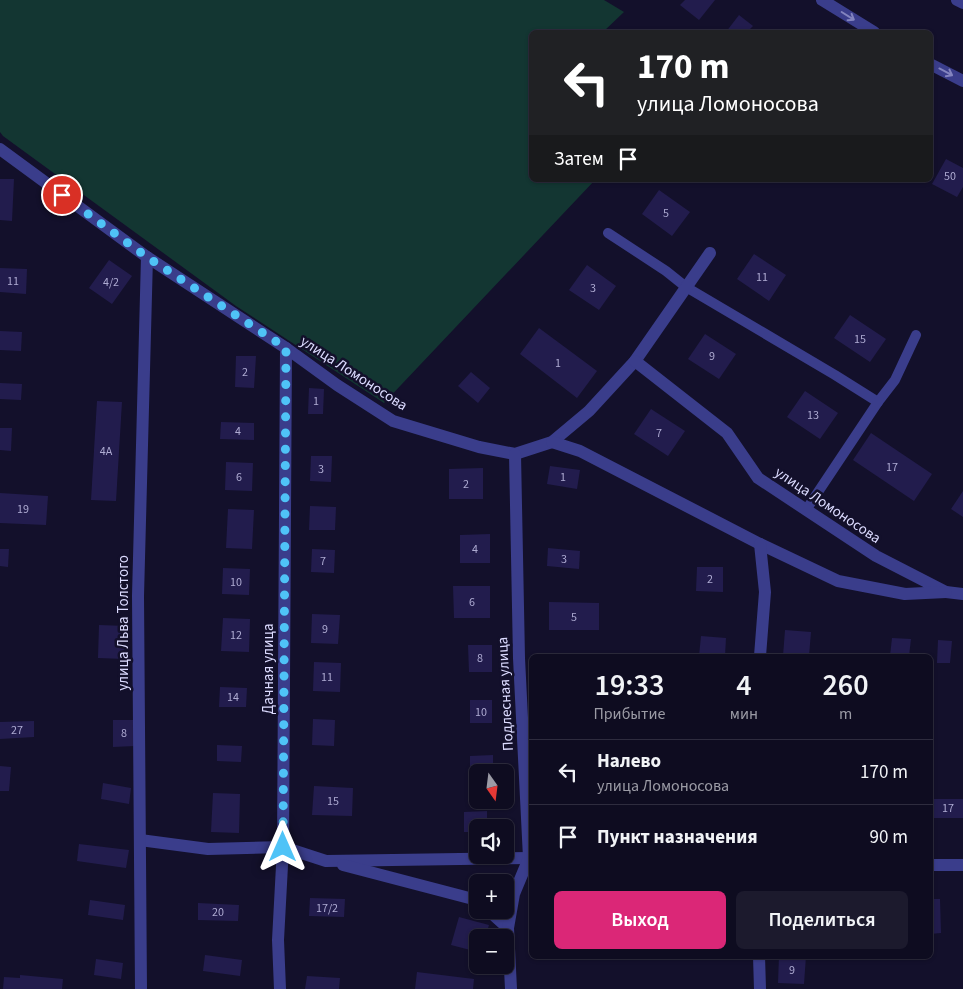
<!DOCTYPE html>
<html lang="ru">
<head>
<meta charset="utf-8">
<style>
	:root { --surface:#0e0c20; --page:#1c1a2d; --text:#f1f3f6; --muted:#9b9ba5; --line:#2e2c3e; --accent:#db2777 }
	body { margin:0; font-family:"Source Sans 3",sans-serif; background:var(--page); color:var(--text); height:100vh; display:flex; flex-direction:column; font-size:19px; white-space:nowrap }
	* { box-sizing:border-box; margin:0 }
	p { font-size:16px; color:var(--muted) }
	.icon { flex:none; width:28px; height:28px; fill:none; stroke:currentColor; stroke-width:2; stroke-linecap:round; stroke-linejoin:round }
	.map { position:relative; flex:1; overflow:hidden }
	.drawer { position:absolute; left:529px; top:654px; width:404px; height:305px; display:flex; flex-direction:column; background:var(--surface); border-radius:8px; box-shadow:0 1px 4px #0004,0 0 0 1px var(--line) }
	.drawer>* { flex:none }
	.top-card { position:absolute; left:529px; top:30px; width:404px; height:152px; border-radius:8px; box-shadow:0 1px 4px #0004,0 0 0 1px var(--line); background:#202124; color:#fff; overflow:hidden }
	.needle { width:32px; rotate:166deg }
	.fabs { position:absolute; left:469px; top:764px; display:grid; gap:10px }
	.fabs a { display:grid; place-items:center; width:45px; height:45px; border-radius:8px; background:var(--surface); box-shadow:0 1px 4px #0004,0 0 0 1px var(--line); font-size:25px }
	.pin { position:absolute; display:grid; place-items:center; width:42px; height:42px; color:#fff; margin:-21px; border:2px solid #fff; border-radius:50%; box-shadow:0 1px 5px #0007 }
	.me { position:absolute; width:55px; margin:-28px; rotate:0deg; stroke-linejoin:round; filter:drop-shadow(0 0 4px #0008) }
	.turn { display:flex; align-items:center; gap:18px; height:105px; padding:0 25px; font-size:22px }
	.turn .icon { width:65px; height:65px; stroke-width:2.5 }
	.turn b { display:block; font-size:35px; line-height:42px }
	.then { display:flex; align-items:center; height:48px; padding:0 25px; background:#0003; gap:10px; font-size:19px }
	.eta { display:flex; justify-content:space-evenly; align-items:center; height:85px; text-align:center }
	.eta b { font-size:30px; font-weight:600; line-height:35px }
	.cta { display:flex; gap:10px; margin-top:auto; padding:10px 25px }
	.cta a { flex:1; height:58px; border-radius:8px; background:var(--accent); color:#fff; font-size:20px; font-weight:600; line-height:58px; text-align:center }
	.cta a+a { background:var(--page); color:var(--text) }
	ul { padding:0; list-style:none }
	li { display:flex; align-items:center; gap:15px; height:65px; padding:0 25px; border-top:1px solid var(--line) }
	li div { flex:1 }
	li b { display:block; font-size:19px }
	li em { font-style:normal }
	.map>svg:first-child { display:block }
	.green { fill:#133632 }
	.building { fill:#221c4d }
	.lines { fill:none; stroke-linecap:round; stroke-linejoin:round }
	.lane { stroke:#3a3d8b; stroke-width:10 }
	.street { stroke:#3a3d8b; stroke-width:12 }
	.oneway { stroke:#8384bf }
	.route { stroke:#4fc3f7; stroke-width:9; stroke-dasharray:0 16.2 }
	.labels { text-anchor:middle; stroke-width:5; stroke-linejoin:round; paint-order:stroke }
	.number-label { font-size:12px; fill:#aeabd2 }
	.street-label { font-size:15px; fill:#dcdbff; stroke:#13102b }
</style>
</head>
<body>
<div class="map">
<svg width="963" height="989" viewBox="0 0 963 989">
	<rect width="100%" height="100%" fill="#13102b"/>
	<path class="green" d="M0,0h604l20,12 -21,20h-72v148h64l-211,223 -148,-97 -233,-170 -3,-4z"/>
	<g class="building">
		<path d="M685,0h30l-16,20 -19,-15z"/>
		<path d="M739,15l14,11 -6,6h-21z"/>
		<path d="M946,159l17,9v19l-6,10 -25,-13z"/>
		<path d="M0,179h14l-2,42 -12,-1z"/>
		<path d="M659,190l31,22 -18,24 -30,-22z"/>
		<path d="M754,254l32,21 -17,26 -32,-22z"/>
		<path d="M109,260l23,16 -20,28 -23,-16z"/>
		<path d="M587,265l29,21 -17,24 -30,-20z"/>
		<path d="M0,268l27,1 -1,25 -26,-2z"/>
		<path d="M850,315l36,24 -16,23 -36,-24z"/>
		<path d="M539,328l58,43 -20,27 -57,-44z"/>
		<path d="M0,331l22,1 -1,19 -21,-1z"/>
		<path d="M705,334l31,20 -17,25 -31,-20z"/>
		<path d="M236,356h20l-2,32 -19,-1z"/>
		<path d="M471,372l19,16 -12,15 -20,-17z"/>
		<path d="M0,383l22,1 -1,16 -21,-1z"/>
		<path d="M309,388l15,1 -1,25h-15z"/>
		<path d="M805,391l33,22 -18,26 -33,-22z"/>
		<path d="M97,401l25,1 -6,99 -25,-1z"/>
		<path d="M651,409l34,22 -17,25 -34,-22z"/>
		<path d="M221,422l33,1v17l-34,-1z"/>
		<path d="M0,428h12l-1,23 -11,-1z"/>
		<path d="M871,433l61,41 -18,27 -61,-41z"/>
		<path d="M311,456h21l-1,26 -21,-1z"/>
		<path d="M226,462l27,1 -1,28 -27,-1z"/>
		<path d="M550,466l30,4 -3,19 -30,-5z"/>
		<path d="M483,468v31h-34v-30z"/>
		<path d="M963,491v26l-12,-8z"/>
		<path d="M0,493l48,3 -2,29 -46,-2z"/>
		<path d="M310,506l26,1 -1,23h-26z"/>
		<path d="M228,509l26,1 -2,39 -26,-1z"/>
		<path d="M490,534v29h-30v-28z"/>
		<path d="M548,548l32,3 -1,18 -32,-3z"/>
		<path d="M0,549h9l-1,18 -8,-1z"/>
		<path d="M312,549l23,1 -1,23 -23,-1z"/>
		<path d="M697,567h26v25l-27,-1z"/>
		<path d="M223,568l27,1 -1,26 -27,-1z"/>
		<path d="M453,586h37v32h-36z"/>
		<path d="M549,602l50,1v27h-50z"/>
		<path d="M312,614l28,1 -2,29 -27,-1z"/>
		<path d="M223,618l27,1 -1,33 -28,-1z"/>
		<path d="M99,625l27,1 -1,33 -27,-1z"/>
		<path d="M785,630l26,2 -2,24h-26z"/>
		<path d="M701,636l25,2 -1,18h-26z"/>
		<path d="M892,638l19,1 -2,17h-19z"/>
		<path d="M938,640l14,1 -2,22h-13z"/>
		<path d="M468,645h24v27h-23z"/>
		<path d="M314,662l27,1 -1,29 -27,-1z"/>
		<path d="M220,687l27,1 -1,19h-27z"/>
		<rect x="470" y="700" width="22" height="23"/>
		<path d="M313,719l22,1 -1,26 -22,-1z"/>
		<path d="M113,720h21l1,26 -22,1z"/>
		<path d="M34,721v16l-34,2v-17z"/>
		<path d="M217,745l25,1 -1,16 -24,-1z"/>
		<path d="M493,755v17h-15v7h-8v-23z"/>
		<path d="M0,766l11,1 -2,24h-9z"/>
		<path d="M103,783l28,5 -2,16 -28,-5z"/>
		<path d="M314,786l39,2 -1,28 -40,-1z"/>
		<path d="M213,793l27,1 -1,39 -28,-1z"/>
		<rect x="934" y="799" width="29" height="19"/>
		<path d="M487,811v17h-9v4h-14v-20z"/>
		<path d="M79,844l50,6 -3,18 -49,-7z"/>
		<path d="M310,898l35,1 -1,18 -35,-1z"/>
		<path d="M930,899h10l1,34 -11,1z"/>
		<path d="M90,900l35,5 -2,15 -35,-5z"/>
		<path d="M198,903l41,2 -1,16 -40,-1z"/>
		<path d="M459,917l30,8 -4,13h-7v14l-27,-7z"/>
		<path d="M205,955l37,5 -2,16 -37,-5z"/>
		<path d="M779,956h27l-2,28 -26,-1z"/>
		<path d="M96,959l27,4 -2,16 -27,-4z"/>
		<path d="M417,972l57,7 -1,10h-58z"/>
		<path d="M20,975l43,4 -1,10h-59l1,-12 16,1z"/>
		<path d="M307,976l33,2 -1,11h-34z"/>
	</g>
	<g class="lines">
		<g class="lane">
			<path d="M608,233l58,38 20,16 149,88 43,27"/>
			<path d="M806,510l72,-108 17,-22 21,-45"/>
		</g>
		<g class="street">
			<path d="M822,0l52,32"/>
			<path d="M957,0l6,3"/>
			<path d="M930,64l33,17"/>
			<path d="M0,149l147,108 139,91 51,37 56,36 86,26 36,7 37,-12 37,-31 46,-50 75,-108"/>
			<path d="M635,361l92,72 31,45 118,78 70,36 17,2"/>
			<path d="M552,442l28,9 180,93 78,37 67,13 41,-2"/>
			<path d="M760,544l5,48 -5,64"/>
			<path d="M140,840l68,9 75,-2 43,14 205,-3"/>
			<path d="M343,865l130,34 5,4"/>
			<path d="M930,865h33"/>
			<path d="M488,910l20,18"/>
			<path d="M759,956l1,33"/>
			<path d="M141,989l-3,-393 9,-339"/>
			<path d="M280,989l-2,-49 5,-93 3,-499"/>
			<path d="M511,989l-3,-61 6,-34 15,-36 -10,-200 -4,-204"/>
		</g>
	</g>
	<defs><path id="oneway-shaft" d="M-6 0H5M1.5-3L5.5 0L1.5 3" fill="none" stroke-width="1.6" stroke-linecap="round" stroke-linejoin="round" transform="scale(1.25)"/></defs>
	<g class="oneway">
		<use href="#oneway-shaft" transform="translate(848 16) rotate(32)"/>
		<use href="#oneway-shaft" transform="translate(946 72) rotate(28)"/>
	</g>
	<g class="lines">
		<path class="route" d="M62,195l85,62 139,91 -3,499"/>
	</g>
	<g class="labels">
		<g class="number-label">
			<text x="950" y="180">50</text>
			<text x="666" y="217">5</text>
			<text x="762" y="281">11</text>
			<text x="13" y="285">11</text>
			<text x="111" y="286">4/2</text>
			<text x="593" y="292">3</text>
			<text x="860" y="343">15</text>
			<text x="712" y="360">9</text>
			<text x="558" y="367">1</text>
			<text x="245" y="376">2</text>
			<text x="316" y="405">1</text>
			<text x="813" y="419">13</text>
			<text x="238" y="435">4</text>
			<text x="659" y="437">7</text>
			<text x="106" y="455">4А</text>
			<text x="892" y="471">17</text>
			<text x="321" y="473">3</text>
			<text x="239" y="481">6</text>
			<text x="563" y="481">1</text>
			<text x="466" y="488">2</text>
			<text x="23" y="513">19</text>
			<text x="475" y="553">4</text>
			<text x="564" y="563">3</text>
			<text x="323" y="565">7</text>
			<text x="710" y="583">2</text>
			<text x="236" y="586">10</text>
			<text x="472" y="606">6</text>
			<text x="574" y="621">5</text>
			<text x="325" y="633">9</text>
			<text x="236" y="639">12</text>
			<text x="480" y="662">8</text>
			<text x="327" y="681">11</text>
			<text x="233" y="701">14</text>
			<text x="481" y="716">10</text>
			<text x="17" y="734">27</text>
			<text x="124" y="737">8</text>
			<text x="333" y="805">15</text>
			<text x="948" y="812">17</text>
			<text x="327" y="912">17/2</text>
			<text x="218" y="916">20</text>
			<text x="792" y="974">9</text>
		</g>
		<g class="street-label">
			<text transform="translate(354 373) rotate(33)" y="5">улица Ломоносова</text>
			<text transform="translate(828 505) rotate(34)" y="5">улица Ломоносова</text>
			<text transform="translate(123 623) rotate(-90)" y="5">улица Льва Толстого</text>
			<text transform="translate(268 669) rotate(-90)" y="5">Дачная улица</text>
			<text transform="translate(505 694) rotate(-93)" y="5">Подлесная улица</text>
		</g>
	</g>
</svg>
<div class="fabs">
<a><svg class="needle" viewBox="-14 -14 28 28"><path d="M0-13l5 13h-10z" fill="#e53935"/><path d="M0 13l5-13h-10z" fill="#9b9ba5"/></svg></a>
<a><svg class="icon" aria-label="sound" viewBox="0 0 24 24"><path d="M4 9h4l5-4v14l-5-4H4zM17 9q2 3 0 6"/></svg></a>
<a>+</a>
<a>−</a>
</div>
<div class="pin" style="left:62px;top:195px;background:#d93025"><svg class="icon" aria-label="arrive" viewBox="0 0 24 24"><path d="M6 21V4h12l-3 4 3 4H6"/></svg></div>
<svg class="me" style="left:283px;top:847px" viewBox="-20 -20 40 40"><path d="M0-17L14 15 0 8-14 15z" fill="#4fc3f7" stroke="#fff" stroke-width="4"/></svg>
<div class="top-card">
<div class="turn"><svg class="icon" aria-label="left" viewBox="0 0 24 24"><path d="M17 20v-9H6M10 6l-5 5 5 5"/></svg><div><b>170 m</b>улица Ломоносова</div></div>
<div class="then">Затем<svg class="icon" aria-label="arrive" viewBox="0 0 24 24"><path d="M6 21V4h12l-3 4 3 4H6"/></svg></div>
</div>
<section class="drawer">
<div class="eta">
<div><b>19:33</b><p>Прибытие</p></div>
<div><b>4</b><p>мин</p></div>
<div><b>260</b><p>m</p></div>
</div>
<ul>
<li><svg class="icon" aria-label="left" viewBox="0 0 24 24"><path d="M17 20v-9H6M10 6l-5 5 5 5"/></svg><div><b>Налево</b><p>улица Ломоносова</p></div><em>170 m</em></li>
<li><svg class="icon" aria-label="arrive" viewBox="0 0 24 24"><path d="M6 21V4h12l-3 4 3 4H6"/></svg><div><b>Пункт назначения</b></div><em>90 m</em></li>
</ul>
<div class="cta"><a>Выход</a><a>Поделиться</a></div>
</section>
</div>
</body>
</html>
